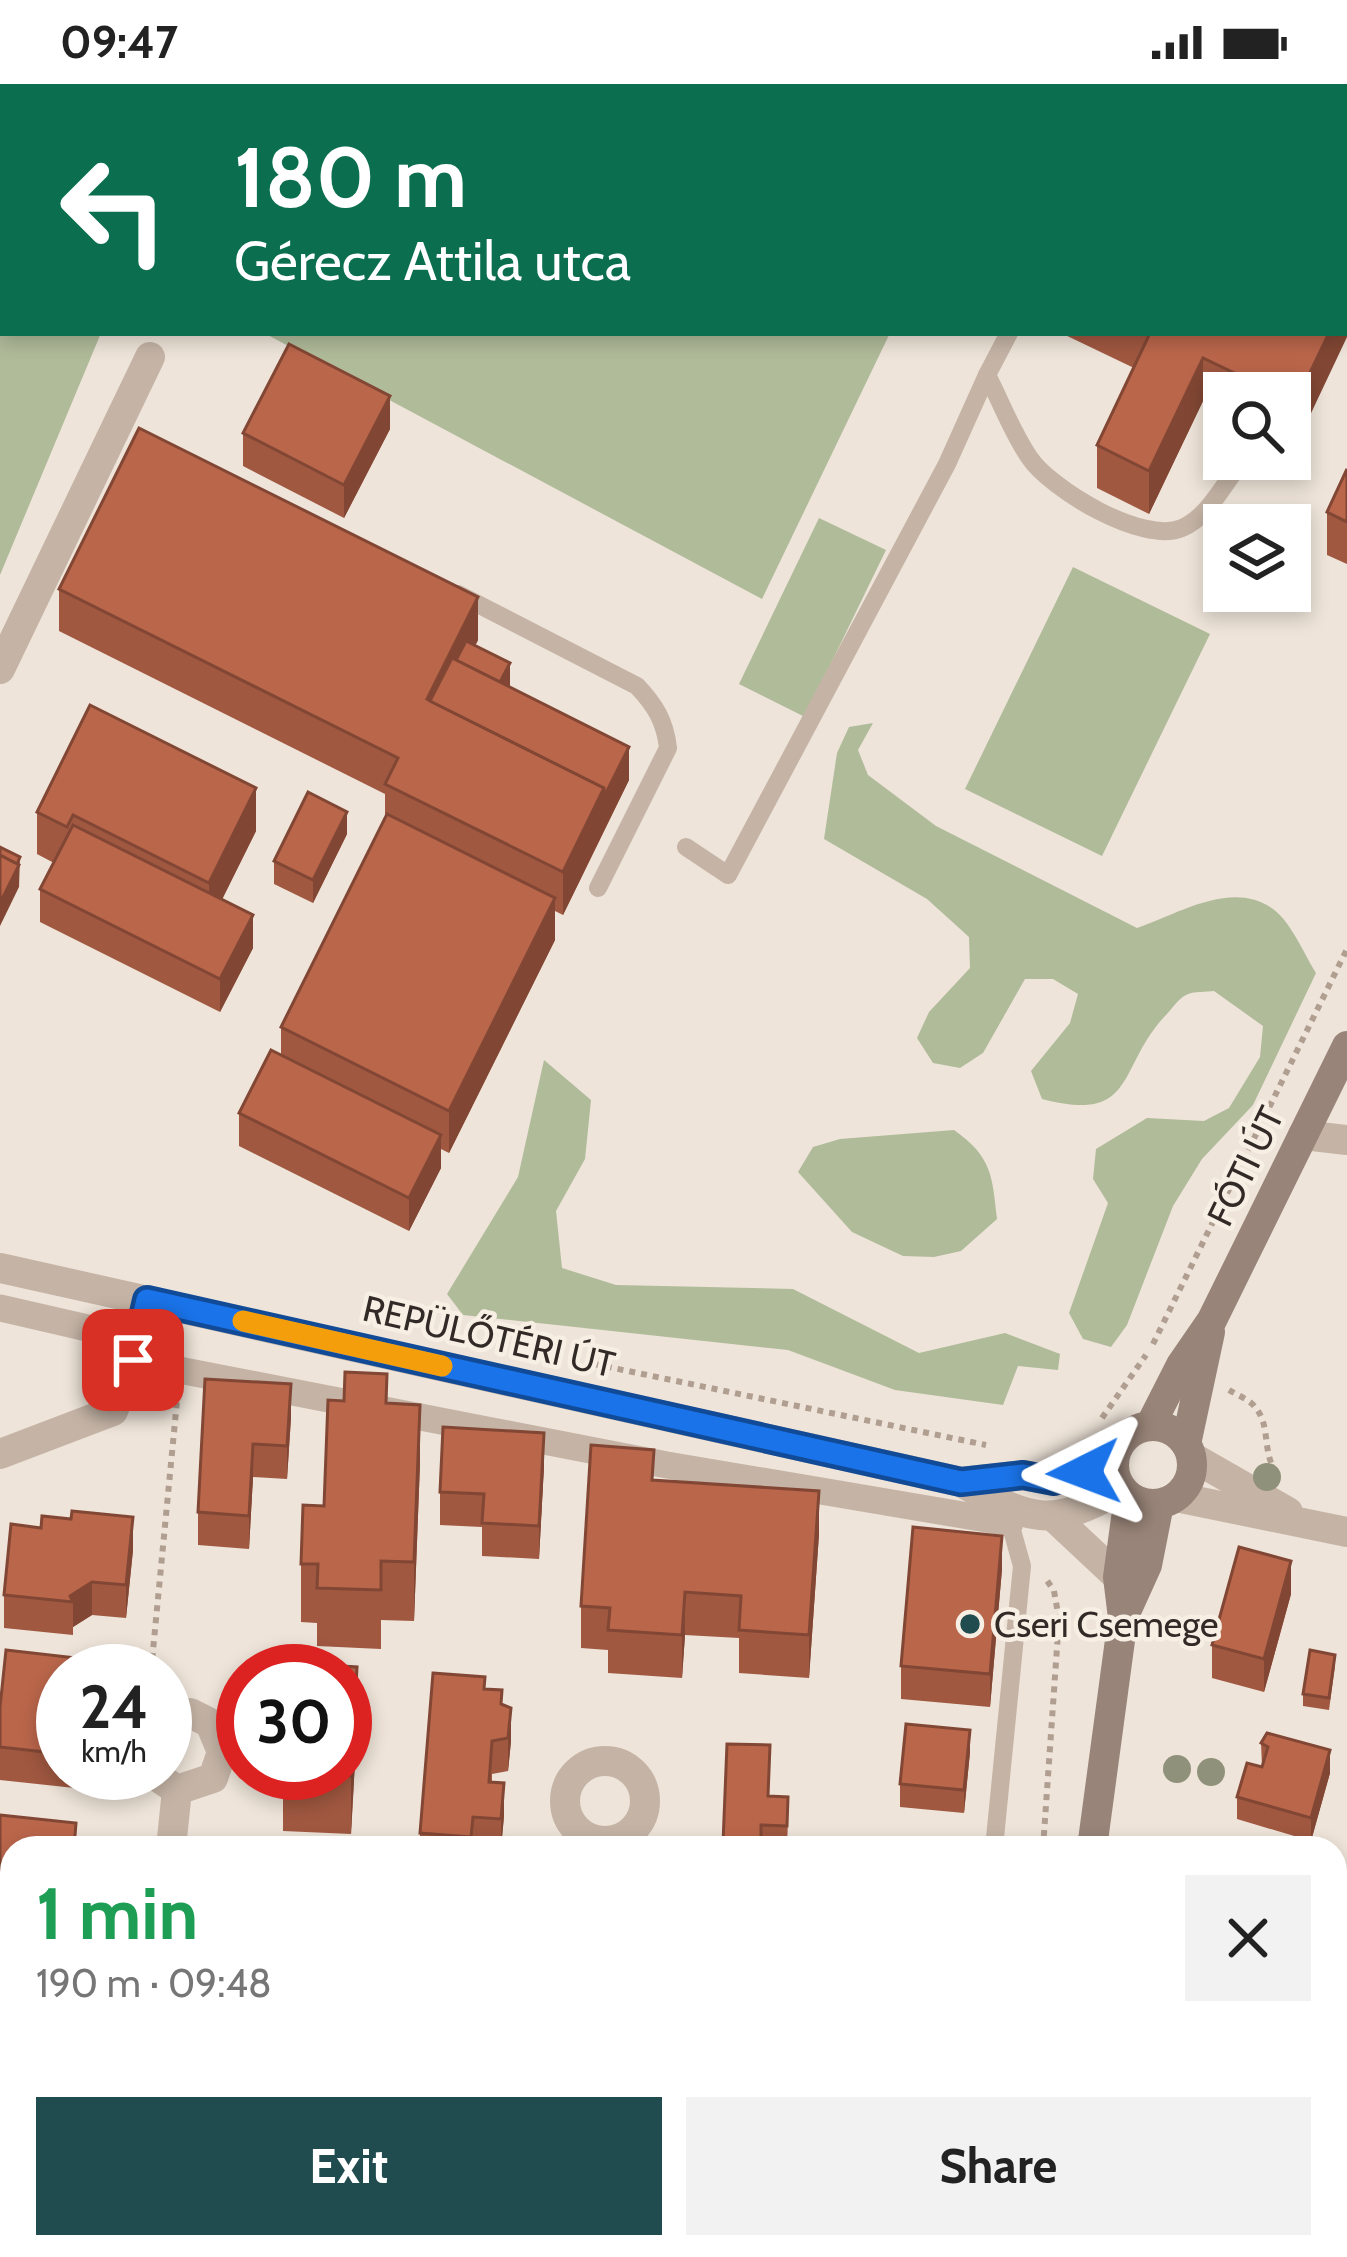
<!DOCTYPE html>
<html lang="en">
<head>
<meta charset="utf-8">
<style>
	:root { --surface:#fff; --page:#f2f2f2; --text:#222; --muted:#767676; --accent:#204c4f }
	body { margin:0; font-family:Cabin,sans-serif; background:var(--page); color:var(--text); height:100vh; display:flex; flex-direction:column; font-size:45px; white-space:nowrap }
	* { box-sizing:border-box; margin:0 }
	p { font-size:39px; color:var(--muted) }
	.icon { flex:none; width:66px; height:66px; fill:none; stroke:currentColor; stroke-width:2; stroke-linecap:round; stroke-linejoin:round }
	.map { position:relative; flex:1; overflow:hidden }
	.sheet { position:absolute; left:0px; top:1752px; width:1347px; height:423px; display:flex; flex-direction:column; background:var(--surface); border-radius:36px 36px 0 0; box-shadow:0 6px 18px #0003 }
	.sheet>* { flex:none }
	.guide { position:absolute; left:0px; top:0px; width:1347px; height:252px; box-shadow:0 6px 18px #0003; background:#0b6e4f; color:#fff; overflow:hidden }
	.tools { position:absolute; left:1203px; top:288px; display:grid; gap:24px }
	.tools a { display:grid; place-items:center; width:108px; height:108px; border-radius:0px; background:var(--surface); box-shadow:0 6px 18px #0003; font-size:60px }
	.speed { position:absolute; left:36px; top:1560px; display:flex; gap:24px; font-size:60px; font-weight:700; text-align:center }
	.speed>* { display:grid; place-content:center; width:156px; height:156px; border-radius:50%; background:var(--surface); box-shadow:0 6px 18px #0003; line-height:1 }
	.speed small { font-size:30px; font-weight:400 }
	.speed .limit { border:18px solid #d22; background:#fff; color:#111 }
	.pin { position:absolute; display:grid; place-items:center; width:102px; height:102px; color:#fff; margin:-51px; border-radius:24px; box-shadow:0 6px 18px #0006 }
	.me { position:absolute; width:132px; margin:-66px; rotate:267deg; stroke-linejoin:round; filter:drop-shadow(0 0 9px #0008) }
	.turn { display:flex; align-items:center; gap:42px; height:252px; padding:0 36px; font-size:54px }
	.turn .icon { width:156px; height:156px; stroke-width:2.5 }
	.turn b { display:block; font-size:84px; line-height:102px }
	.round { display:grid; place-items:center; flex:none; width:126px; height:126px; border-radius:0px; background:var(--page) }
	.head { display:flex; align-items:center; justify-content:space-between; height:204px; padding:0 36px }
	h1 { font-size:72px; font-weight:800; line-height:90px; color:#1e9e55 }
	.button { display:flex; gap:24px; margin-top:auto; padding:24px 36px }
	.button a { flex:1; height:138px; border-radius:0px; background:var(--accent); color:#fff; font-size:48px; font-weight:800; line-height:138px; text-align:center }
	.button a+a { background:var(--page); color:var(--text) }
	.status { display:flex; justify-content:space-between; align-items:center; height:84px; padding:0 60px; background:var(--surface); direction:ltr }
	.status svg { height:33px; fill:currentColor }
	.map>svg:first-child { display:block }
	.green { fill:#b0bb9a }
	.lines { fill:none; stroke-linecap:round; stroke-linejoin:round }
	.path { stroke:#b09e91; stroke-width:6; stroke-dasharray:6 6; stroke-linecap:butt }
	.service { stroke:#c5b4a6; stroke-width:18 }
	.pedestrian { stroke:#c5b4a6; stroke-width:27 }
	.minor { stroke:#c5b4a6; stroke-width:30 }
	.secondary { stroke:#988478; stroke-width:30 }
	.tree { fill:#8f917a }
	.wall { fill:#a05840 }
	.shaded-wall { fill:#824734 }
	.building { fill:#ba664b; stroke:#824734; stroke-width:3 }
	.route-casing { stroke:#114b97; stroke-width:30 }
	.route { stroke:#1a73e8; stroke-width:21 }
	.slow { stroke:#f59e0b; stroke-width:21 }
	.poi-dot { fill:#204c4f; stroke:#f7eee4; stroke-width:4.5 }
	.labels { text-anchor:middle; stroke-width:9; stroke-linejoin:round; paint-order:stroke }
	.street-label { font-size:36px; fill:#322a26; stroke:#f7eee4 }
	.poi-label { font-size:36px; fill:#322a26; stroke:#f7eee4; text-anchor:start }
</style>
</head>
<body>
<div class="status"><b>09:47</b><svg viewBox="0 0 49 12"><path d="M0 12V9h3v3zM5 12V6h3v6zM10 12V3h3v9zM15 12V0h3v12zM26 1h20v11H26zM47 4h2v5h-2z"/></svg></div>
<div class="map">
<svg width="1347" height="2173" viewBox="0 0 1347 2173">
	<rect width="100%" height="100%" fill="#eee4d9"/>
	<g class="green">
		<path d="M0,0h1010l-1007,3v246h98l-101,242z"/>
		<path d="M264,249h626l-128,266z"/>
		<path d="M819,434l67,32 -81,167 -66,-33z"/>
		<path d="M1073,483l137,67 -108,222 -137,-67z"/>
		<path d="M873,639l-15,27 10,25 68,51 201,102c41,-14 95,-49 136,-19 18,13 31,45 43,64l-63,132 -51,54 -29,47 -46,119 -16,22 -28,-8 -14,-26 39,-110 -15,-24 3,-30 51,-31 57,3 25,-13 31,-51 3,-31 -49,-35c-7,1 -21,0 -28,4 -7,3 -15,15 -20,20 -50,52 -28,109 -124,84l-11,-28 39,-48 8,-29 -25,-15h-28l-42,74 -23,15 -27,-5 -16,-25 12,-26 41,-44 -1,-31 -42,-38 -103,-60 13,-86 12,-26z"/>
		<path d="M544,976l47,40 -6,59 -29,52 6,57 54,17 177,4 126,64 86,-20 55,21 -2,16 -40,-4 -15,39 -108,-15 -107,-40 -325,-35 -16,-21 71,-117z"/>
		<path d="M954,1046c38,27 38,45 43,89l-36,32 -27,6 -31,-1 -51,-24 -54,-60 15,-25 27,-8z"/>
	</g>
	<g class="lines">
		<g class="path">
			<path d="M1153,1260l194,-395"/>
			<path d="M594,1280l392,81"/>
			<path d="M1229,1306c8,5 21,10 26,17 15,17 8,41 18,60"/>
			<path d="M1102,1334l44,-63"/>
			<path d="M151,1587l26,-270"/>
			<path d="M1043,1764l16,-229 -5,-28 -8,-12"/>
		</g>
		<g class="service">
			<path d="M1135,3l1,-3"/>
			<path d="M1009,249l-22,42c14,27 25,57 42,82 21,32 114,88 153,71 23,-10 36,-34 50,-53"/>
			<path d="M458,510l179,92c18,19 28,35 31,62l-70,140"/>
			<path d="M686,763l42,28 219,-411 40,-89"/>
			<path d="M994,1764l28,-282 -12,-43"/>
			<path d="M953,2173l1,-10"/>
		</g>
		<g class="pedestrian">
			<path d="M0,1224l109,25"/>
			<path d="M133,1277l534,104 343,58"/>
		</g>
		<g class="minor">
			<path d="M0,585l150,-312"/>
			<path d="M1303,1051l44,5"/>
			<path d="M0,1184l961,214c69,38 88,48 160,7"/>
			<path d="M0,1370l113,-43 20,-50 14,-61"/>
			<path d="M1192,1373l96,55"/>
			<path d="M961,1398l62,-7 31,6 30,-9 35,-26"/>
			<path d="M1176,1413l171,35"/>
			<path d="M1055,1434l63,59"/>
			<circle cx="605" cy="1717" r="40"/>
			<path d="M152,1689l25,17 36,-12 9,-26 -12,-29 -20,-10 -25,6"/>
			<path d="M171,1764l6,-58"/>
			<path d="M126,2173l1,-10"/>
			<path d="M560,2173l1,-10"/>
		</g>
		<g class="secondary">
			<circle cx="1153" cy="1381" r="39"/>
			<path d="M1150,1342l31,-61 31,-45 135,-274"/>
			<path d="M1186,1360l24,-112"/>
			<path d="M1123,1534l24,-53 12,-61"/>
			<path d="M1092,1764l31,-230 -5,-41 11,-80"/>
			<path d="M1049,2173l1,-10"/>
		</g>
	</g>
	<g class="tree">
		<circle cx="1267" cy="1393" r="14"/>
		<circle cx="1177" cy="1685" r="14"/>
		<circle cx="1211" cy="1688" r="14"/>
	</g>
	<g class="wall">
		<path d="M1061,249h283l-48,112 -6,-3v-49h-66v18l-21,-10 -54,113 -52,-26v-43l37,-77z"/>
		<path d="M390,345l-46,89 -101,-52v-33z"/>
		<path d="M1347,385v95l-20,-9v-43z"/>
		<path d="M59,505l419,51 -3,6 34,41 120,93 -66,135 -8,-4v29l-106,213 -8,-4v19l-32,63 -170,-85v-33l42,-58v-28l104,-209v-24l-326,-163z"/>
		<path d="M37,728l219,19 -34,68 31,49 -33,64 -180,-90v-33l14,-26 -17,-9z"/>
		<path d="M347,750l-34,69 -39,-19v-23z"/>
		<path d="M205,1295l86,38 -4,62 -34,-2 -4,72 -51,-4v-33z"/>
		<path d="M387,1319l33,60 -6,158 -33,-1v29l-64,-3v-23l-16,-1v-58l23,-58z"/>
		<path d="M544,1382l-5,93 -57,-3v-29l-42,-2v-33z"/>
		<path d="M654,1396l165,54 -10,144 -70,-5v-35l-54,-3 -3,43 -74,-5v-23l-27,-2v-42z"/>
		<path d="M133,1466l-7,68 -34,-3 -19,12v8l-69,-7v-33z"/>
		<path d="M1002,1485l-12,138 -89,-8v-33z"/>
		<path d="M1291,1510l-27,98 -52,-14v-33z"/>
		<path d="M6,1566l88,10v11h-31v102h23l-2,16 -84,-9v-73z"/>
		<path d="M1335,1582l-6,44 -26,-4v-12z"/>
		<path d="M485,1605l17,15 9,37 -3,30 -16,3v8l12,34 -3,32h18h-99v-15z"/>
		<path d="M357,1641l-6,109 -68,-3v-58z"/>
		<path d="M1261,1659l69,30 -19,68 -74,-22v-22l25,-31z"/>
		<path d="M727,1660l61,76 -1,28h-64z"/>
		<path d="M970,1668l-6,61 -64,-6v-23z"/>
		<path d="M0,1731l76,33h-64v74l-12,-1z"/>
		<path d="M0,1866l12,1v85l-12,-2z"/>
		<path d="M1335,1933l12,4v88l-12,-4z"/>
		<path d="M0,1978l12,1v90l-12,-2z"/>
		<path d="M0,2068l12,1v94h45l-1,6 -56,4z"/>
		<rect x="616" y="2163" width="96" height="10"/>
	</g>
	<g class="shaded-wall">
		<path d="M1237,0h20l-1,3h-20z"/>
		<path d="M1339,0h8v26l-3,7v-30h-6z"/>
		<path d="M1347,210v43l-51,108v-43l33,-69h15v-33z"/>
		<path d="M1203,274v43l-54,113v-43z"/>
		<path d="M390,312v33l-46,89v-33z"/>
		<path d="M478,513v43l-38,76 -13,-17z"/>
		<path d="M510,579v23l-14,4z"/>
		<path d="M629,663v33l-25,51v-34z"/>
		<path d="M256,704v43l-47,95v-43z"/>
		<path d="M604,704v43l-41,84v-43z"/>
		<path d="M347,728v22l-34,69v-23z"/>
		<path d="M20,773l-1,30 -19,39v-23z"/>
		<path d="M555,814v42l-106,213v-42z"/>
		<path d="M253,831v33l-33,64v-33z"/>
		<path d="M441,1051v33l-32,63v-33z"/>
		<path d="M291,1300v33l-4,62v-33z"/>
		<path d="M420,1321v58l-6,158v-59z"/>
		<path d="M544,1349v33l-5,93v-33z"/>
		<path d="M253,1360v33l-4,72v-33z"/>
		<path d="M819,1407v43l-10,144v-43z"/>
		<path d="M133,1433v33l-7,68v-33z"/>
		<path d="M1002,1452v33l-12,138v-33z"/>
		<path d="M1291,1477v33l-27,98v-33z"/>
		<path d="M92,1498v33l-19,12v-25l-3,-6z"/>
		<path d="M685,1508v43l-3,43v-43z"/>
		<path d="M357,1583v58l-6,109v-58z"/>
		<path d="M511,1624v33l-3,30v-33z"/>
		<path d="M970,1646v22l-6,61v-23z"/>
		<path d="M1330,1666v23l-19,68v-23z"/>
		<path d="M504,1699v33l-3,32v-29z"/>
		<path d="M1344,1803v22l-8,29v-22z"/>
	</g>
	<g class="building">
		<path d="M1156,0h81l-1,3h-81z"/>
		<path d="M1268,0h71l-1,3h-71z"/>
		<path d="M1347,32v178l-3,6v-178z"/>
		<path d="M1150,249h179l-33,69 -6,-2v-7h-14l-73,-35 -54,113 -52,-26z"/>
		<path d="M289,260l101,52 -46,89 -101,-52z"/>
		<path d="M139,344l339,169 -51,102 177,89 -41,84 -178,-88 13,-26 -339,-169z"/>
		<path d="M1347,385v53l-20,-10z"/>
		<path d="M466,557l44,22 -10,19 -44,-22z"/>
		<path d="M452,574l177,89 -25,50v-9l-174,-87z"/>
		<path d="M90,621l166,83 -47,95 -136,-68 -6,12 -30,-15z"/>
		<path d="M308,708l39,20 -34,68 -39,-19z"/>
		<path d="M387,730l168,84 -106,213 -168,-84z"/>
		<path d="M73,741l180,90 -33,64 -180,-90z"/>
		<path d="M0,763l20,10 -3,7 -17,-9z"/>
		<path d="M0,771l19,10 -19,38z"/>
		<path d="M271,966l170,85 -32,63 -170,-85z"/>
		<path d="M345,1288l42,2 -1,29 34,2 -6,157 -33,-1v29l-64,-2 1,-24h-17l2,-59 21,1 4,-106 16,1z"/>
		<path d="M205,1295l86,5 -4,62 -34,-2 -4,72 -51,-4z"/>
		<path d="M443,1343l101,6 -5,93 -57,-3 2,-29 -44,-2z"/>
		<path d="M591,1361l63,5 -2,30 167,11 -10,144 -70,-5 2,-34 -56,-4 -3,43 -74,-5 2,-22 -29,-2z"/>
		<path d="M72,1427l61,6 -7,68 -34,-3 -22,14 3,6 -69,-7 7,-71 30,4 1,-12 29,3z"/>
		<path d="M913,1443l89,9 -12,138 -89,-8z"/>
		<path d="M1239,1463l52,14 -27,98 -52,-14z"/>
		<path d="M6,1566l88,10 -1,11h-30v83l-63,-7v-40z"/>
		<path d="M1310,1566l25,5 -6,43 -26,-4z"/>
		<path d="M308,1580l49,3 -6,109 -57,-3h51v-102h-38z"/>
		<path d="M433,1589l52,4 -1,12 18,1 -1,14 10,4 -3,30 -16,3 -3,41 15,1 -3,36 -28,-2 -2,20 -51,-4z"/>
		<path d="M906,1640l64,6 -6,60 -64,-6z"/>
		<path d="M1267,1649l63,17 -19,68 -74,-21 10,-34 15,4 6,-20 -7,-4z"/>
		<path d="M727,1660l43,1 -2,51 20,1 -1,29 -26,-1v19l-38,-1z"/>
		<path d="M0,1731l76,8 -2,25h-62v41l-12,-1z"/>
		<path d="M511,1754l8,10h-18z"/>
		<path d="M252,1758l51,6h-52z"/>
		<path d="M1335,1800l9,3 -8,29 -1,-1z"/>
		<path d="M0,1866l12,1v51l-12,-1z"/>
		<path d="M1335,1933l12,4v55l-12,-4z"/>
		<path d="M0,1978l12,1v57l-12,-2z"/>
		<path d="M0,2068l12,1v69l-12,-1z"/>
		<path d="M0,2163l66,7v3h-66z"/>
		<path d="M184,2163h108l-1,10h-108z"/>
		<path d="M383,2163h101l-1,10h-101z"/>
		<rect x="629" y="2163" width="77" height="10"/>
		<path d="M812,2163h101l-1,10h-101z"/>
	</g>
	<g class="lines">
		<g class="route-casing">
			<path id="route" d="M133,1276l14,-60 814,182 62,-7 31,6 30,-9"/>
		</g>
		<use href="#route" class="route"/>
		<path class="slow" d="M243,1237l199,45"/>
	</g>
	<circle class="poi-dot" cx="970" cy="1540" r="12"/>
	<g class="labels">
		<g class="street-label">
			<text transform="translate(1245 1082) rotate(-64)" y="13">FÓTI ÚT</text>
			<text transform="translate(489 1252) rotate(13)" y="13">REPÜLŐTÉRI ÚT</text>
		</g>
		<g class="poi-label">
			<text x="994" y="1553">Cseri Csemege</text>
		</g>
	</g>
</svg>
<div class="tools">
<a><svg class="icon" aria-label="search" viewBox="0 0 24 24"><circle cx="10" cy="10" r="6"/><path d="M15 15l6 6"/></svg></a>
<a><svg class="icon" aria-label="layers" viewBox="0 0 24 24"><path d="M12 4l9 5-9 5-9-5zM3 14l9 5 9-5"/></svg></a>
</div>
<div class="speed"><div>24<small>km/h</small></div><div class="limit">30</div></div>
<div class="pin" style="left:133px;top:1276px;background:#d93025"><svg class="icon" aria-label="arrive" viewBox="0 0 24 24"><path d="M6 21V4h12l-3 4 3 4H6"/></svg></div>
<svg class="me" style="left:1084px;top:1388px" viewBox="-20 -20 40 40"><path d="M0-17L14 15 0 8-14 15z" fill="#1a73e8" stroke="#fff" stroke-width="4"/></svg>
<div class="guide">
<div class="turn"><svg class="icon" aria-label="left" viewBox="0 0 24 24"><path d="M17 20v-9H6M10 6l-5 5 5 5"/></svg><div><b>180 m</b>Gérecz Attila utca</div></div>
</div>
<section class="sheet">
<div class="head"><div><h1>1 min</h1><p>190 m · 09:48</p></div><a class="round"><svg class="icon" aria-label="close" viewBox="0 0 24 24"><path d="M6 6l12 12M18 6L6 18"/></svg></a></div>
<div class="button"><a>Exit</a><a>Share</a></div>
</section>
</div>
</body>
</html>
